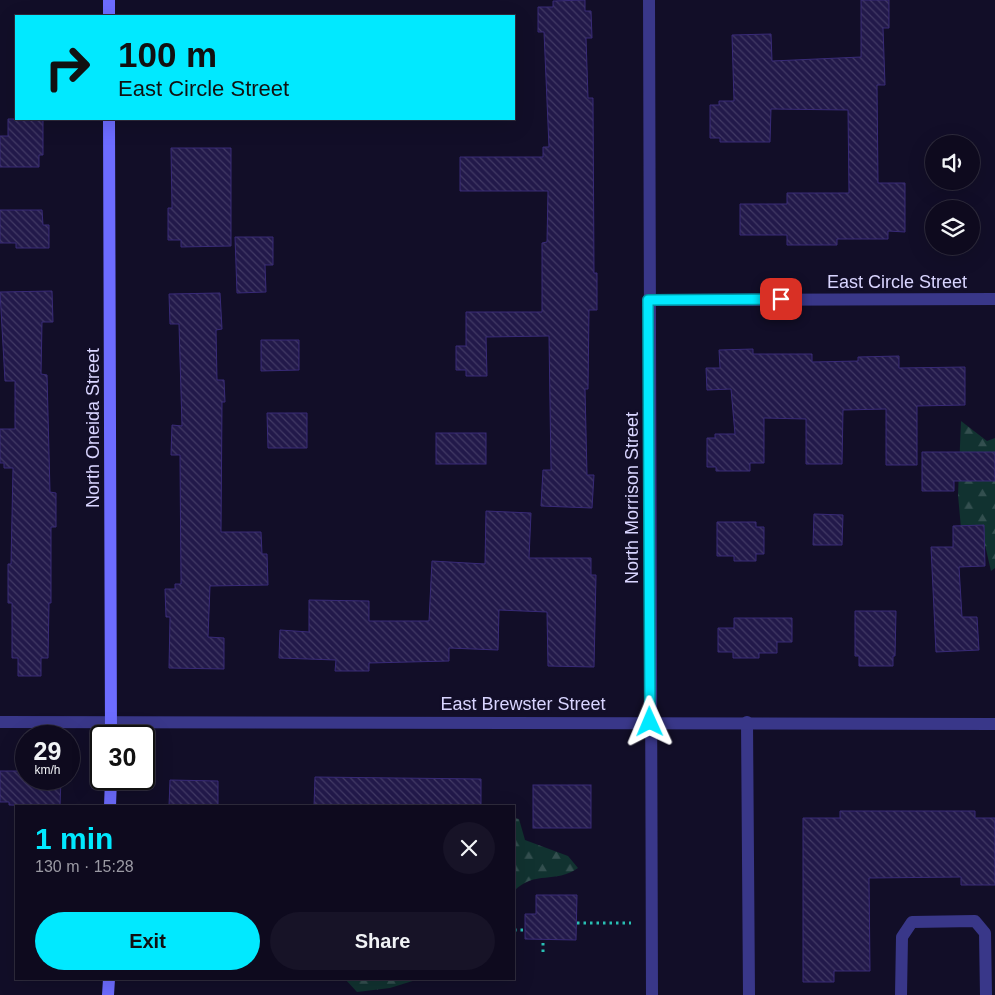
<!DOCTYPE html>
<html lang="en">
<head>
<meta charset="utf-8">
<style>
	:root { --surface:#0e0a1e; --page:#171327; --text:#f1f3f6; --muted:#9b9aa4; --line:#2e2b3c; --accent:#01e9ff }
	body { margin:0; font-family:Helvetica,sans-serif; background:var(--page); color:var(--text); height:100vh; display:flex; flex-direction:column; font-size:19px; white-space:nowrap }
	* { box-sizing:border-box; margin:0 }
	p { font-size:16px; color:var(--muted) }
	.icon { flex:none; width:28px; height:28px; fill:none; stroke:currentColor; stroke-width:2; stroke-linecap:round; stroke-linejoin:round }
	.map { position:relative; flex:1; overflow:hidden }
	.side { position:absolute; left:15px; top:805px; width:500px; height:175px; display:flex; flex-direction:column; background:var(--surface); border-radius:0px; box-shadow:0 5px 20px #0002,0 0 0 1px var(--line) }
	.side>* { flex:none }
	.top-card { position:absolute; left:15px; top:15px; width:500px; height:105px; border-radius:0px; box-shadow:0 5px 20px #0002,0 0 0 1px var(--line); background:#01e9ff; color:#111; overflow:hidden }
	.tools { position:absolute; left:925px; top:135px; display:grid; gap:10px }
	.tools a { display:grid; place-items:center; width:55px; height:55px; border-radius:50%; background:var(--surface); box-shadow:0 5px 20px #0002,0 0 0 1px var(--line); font-size:25px }
	.speed { position:absolute; left:15px; top:725px; display:flex; gap:10px; font-size:25px; font-weight:700; text-align:center }
	.speed>* { display:grid; place-content:center; width:65px; height:65px; border-radius:50%; background:var(--surface); box-shadow:0 5px 20px #0002,0 0 0 1px var(--line); line-height:1 }
	.speed small { font-size:12px; font-weight:400 }
	.speed .limit { border:2px solid #111; border-radius:8px; background:#fff; color:#111 }
	.pin { position:absolute; display:grid; place-items:center; width:42px; height:42px; color:#fff; margin:-21px; border-radius:10px; box-shadow:0 2px 8px #0006 }
	.me { position:absolute; width:55px; margin:-28px; rotate:359deg; stroke-linejoin:round; filter:drop-shadow(0 0 4px #0008) }
	.turn { display:flex; align-items:center; gap:18px; height:105px; padding:0 20px; font-size:22px }
	.turn .icon { width:65px; height:65px; stroke-width:2.5 }
	.turn b { display:block; font-size:35px; line-height:42px }
	.round { display:grid; place-items:center; flex:none; width:52px; height:52px; border-radius:26px; background:var(--page) }
	.headline { display:flex; align-items:center; justify-content:space-between; height:85px; padding:0 20px }
	h1 { font-size:30px; font-weight:700; line-height:38px; color:var(--accent) }
	.cta { display:flex; gap:10px; margin-top:auto; padding:10px 20px }
	.cta a { flex:1; height:58px; border-radius:30px; background:var(--accent); color:#111; font-size:20px; font-weight:700; line-height:58px; text-align:center }
	.cta a+a { background:var(--page); color:var(--text) }
	.map>svg:first-child { display:block }
	.forest { fill:url(#forest-firs) }
	.building { fill:url(#building-back-hatch); stroke:#382a77 }
	.lines { fill:none; stroke-linecap:round; stroke-linejoin:round }
	.path { stroke:#29bfb4; stroke-width:3; stroke-dasharray:2.5 4; stroke-linecap:butt }
	.lane { stroke:#393789; stroke-width:12 }
	.street { stroke:#393789; stroke-width:12 }
	.secondary { stroke:#6d6cff; stroke-width:12 }
	.route-casing { stroke:#0197a6; stroke-width:12 }
	.route { stroke:#01e9ff; stroke-width:9 }
	.labels { text-anchor:middle; stroke-width:5; stroke-linejoin:round; paint-order:stroke }
	.street-label { font-size:18px; fill:#d9d5ff; stroke:#120e28 }
</style>
</head>
<body>
<div class="map">
<svg width="995" height="995" viewBox="0 0 995 995">
	<defs>
		<pattern id="forest-firs" width="22" height="20" patternUnits="userSpaceOnUse" patternTransform="scale(1.25)"><rect width="22" height="20" fill="#113230"/><path d="M5 1l3.5 6h-7zM16 11l3.5 6h-7z" fill="#334f4f"/></pattern>
		<pattern id="building-back-hatch" width="6" height="6" patternUnits="userSpaceOnUse" patternTransform="scale(1.25)"><rect width="6" height="6" fill="#22194a"/><path d="M-1 5l2 2M0 0l6 6M5-1l2 2" fill="none" stroke="#423a65"/></pattern>
	</defs>
	<rect width="100%" height="100%" fill="#120e28"/>
	<g class="forest">
		<path d="M961,421l26,20 8,-3v130l-4,3 -6,-26 -24,-17 -3,-33z"/>
		<path d="M514,818l5,1 6,21 43,16 10,12c-23,16 -43,2 -64,23z"/>
		<path d="M345,979h74l-29,9 -33,4z"/>
	</g>
	<g class="building">
		<path d="M585,0v11h6l1,27h-6l2,60h5l1,175h3v37h-8l-1,79h-3l2,86h7l-2,33 -51,-2 2,-36h8l-2,-134 -63,1 1,39h-21v-6h-10v-24h10v-34h76v-69l5,-1 1,-51h-88v-34h83v-10h6l-5,-115h-6v-25h15v-6z"/>
		<path d="M861,0h28v28h-6l2,57h-8l1,98h27v49l-17,-1v8h-51v6h-50v-10h-47v-31h47v-11h62l-1,-83 -77,-1 -1,33h-50v-4h-10v-33h9v-4h15l-2,-66 39,-1 1,27 89,-4z"/>
		<path d="M8,119h35v36h-4v12h-39v-31h8z"/>
		<path d="M171,148h60v98l-50,1v-7h-13v-32h4z"/>
		<path d="M0,210h42l1,15h6v23h-33v-5h-16z"/>
		<path d="M235,237h38v28h-8l1,27 -29,1z"/>
		<path d="M52,291l1,31h-11l-1,52 6,1 3,117 6,1v34h-5v76h-2l-1,55h-7v18h-23v-18h-6v-55h-4v-39h3l2,-96h-9v-5h-4v-34h15v-48h-10l-5,-89z"/>
		<path d="M220,293l2,36 -6,1 1,50h7l1,22h-3l-1,130h40l1,22h5l1,31 -58,1 -2,51 16,1v31l-55,-1 1,-51h-4l-1,-28h10v-5h6l-1,-129h-9l1,-30 10,1 -3,-102h-9l-1,-30z"/>
		<path d="M261,340h38v30l-38,1z"/>
		<path d="M753,349v5h59v8l46,-1v-4l41,-1v12l66,-1v38l-48,1v59h-31v-56l-43,1 -1,54h-36v-45l-42,-1v45h-14v8h-34v-4h-9v-29h8v-4h20l-4,-45 -24,1 -1,-22h14l-1,-18z"/>
		<path d="M267,413h40v35h-39z"/>
		<rect x="436" y="433" width="50" height="31"/>
		<path d="M922,452h73v29h-41v10h-32z"/>
		<path d="M486,511l45,2 -2,45h62v17h5l-2,92 -46,-1 -1,-54 -48,-2 -1,40 -49,-2v13l-80,2v8h-34l1,-11 -57,-2 1,-28 29,2v-32l60,1v20h60l3,-60 53,3z"/>
		<path d="M814,514l29,1 -1,30h-29z"/>
		<path d="M717,522h39v5h8v27h-8v7h-22v-5h-17z"/>
		<path d="M984,525l1,41 -26,1 3,50h15l2,33 -43,2 -5,-105h22v-21z"/>
		<path d="M855,611h41l-1,45h-2v10h-34v-10h-4z"/>
		<path d="M734,618h58v24h-15v11h-18v5h-26v-6h-15v-24h16z"/>
		<path d="M0,771h26v8h35l-1,27 -51,-1v-3h-9z"/>
		<path d="M315,777l166,2v27h-167z"/>
		<path d="M170,780l48,1v25h-49z"/>
		<rect x="533" y="785" width="58" height="43"/>
		<path d="M840,811h135v7h20v67h-34v-8l-92,1 1,93h-36v11h-31v-164h37z"/>
		<path d="M536,895h41l-1,45 -51,-1v-25h11z"/>
	</g>
	<g class="lines">
		<g class="path">
			<path d="M577,923h54"/>
			<path d="M514,930h11"/>
			<path d="M543,952v-13"/>
		</g>
		<g class="lane">
			<path d="M747,722l2,273"/>
			<path d="M901,995l1,-58 10,-15 63,-1 10,12 1,62"/>
		</g>
		<g class="street">
			<path d="M649,0l3,995"/>
			<path d="M648,300l347,-1"/>
			<path d="M0,722l995,2"/>
		</g>
		<g class="secondary">
			<path d="M109,0v16"/>
			<path d="M109,119l2,617"/>
			<path d="M110,806l1,-27"/>
			<path d="M108,995l1,-16"/>
		</g>
	</g>
	<g class="lines">
		<g class="route-casing">
			<path id="route" d="M650,722l-2,-422 133,-1"/>
		</g>
		<use href="#route" class="route"/>
	</g>
	<g class="labels">
		<g class="street-label">
			<text x="897" y="288">East Circle Street</text>
			<text transform="translate(93 428) rotate(-90)" y="6">North Oneida Street</text>
			<text transform="translate(632 498) rotate(-90)" y="6">North Morrison Street</text>
			<text x="523" y="710">East Brewster Street</text>
		</g>
	</g>
</svg>
<div class="tools">
<a><svg class="icon" aria-label="sound" viewBox="0 0 24 24"><path d="M4 9h4l5-4v14l-5-4H4zM17 9q2 3 0 6"/></svg></a>
<a><svg class="icon" aria-label="layers" viewBox="0 0 24 24"><path d="M12 4l9 5-9 5-9-5zM3 14l9 5 9-5"/></svg></a>
</div>
<div class="speed"><div>29<small>km/h</small></div><div class="limit">30</div></div>
<div class="pin" style="left:781px;top:299px;background:#d93025"><svg class="icon" aria-label="arrive" viewBox="0 0 24 24"><path d="M6 21V4h12l-3 4 3 4H6"/></svg></div>
<svg class="me" style="left:650px;top:722px" viewBox="-20 -20 40 40"><path d="M0-17L14 15 0 8-14 15z" fill="#01e9ff" stroke="#fff" stroke-width="4"/></svg>
<div class="top-card">
<div class="turn"><svg class="icon" aria-label="right" viewBox="0 0 24 24"><path d="M7 20v-9h11M14 6l5 5-5 5"/></svg><div><b>100 m</b>East Circle Street</div></div>
</div>
<section class="side">
<div class="headline"><div><h1>1 min</h1><p>130 m · 15:28</p></div><a class="round"><svg class="icon" aria-label="close" viewBox="0 0 24 24"><path d="M6 6l12 12M18 6L6 18"/></svg></a></div>
<div class="cta"><a>Exit</a><a>Share</a></div>
</section>
</div>
</body>
</html>
